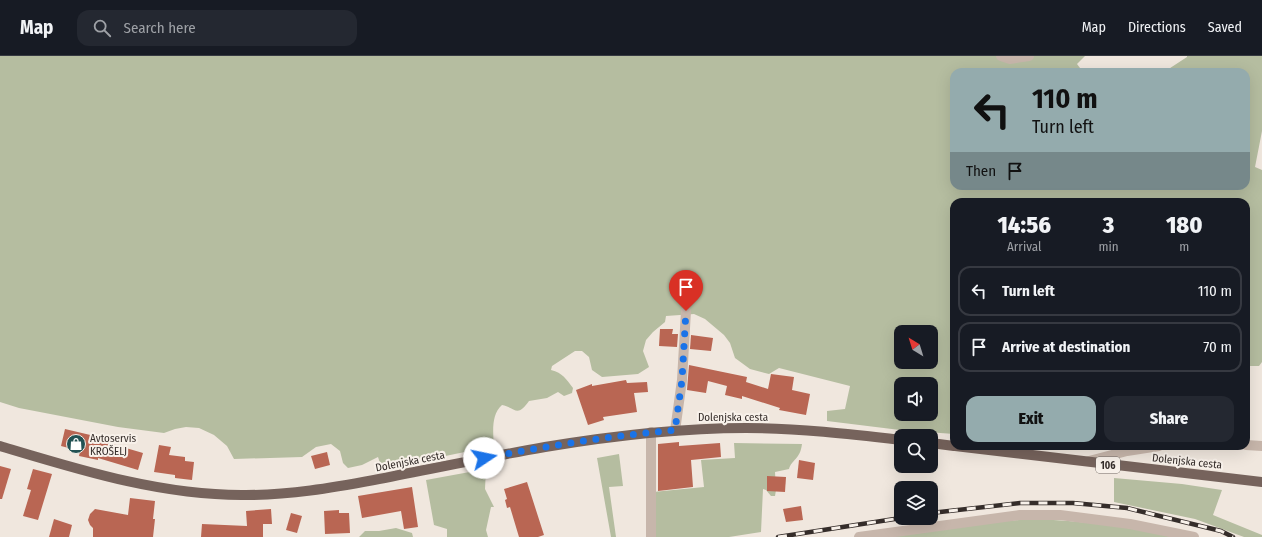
<!DOCTYPE html>
<html lang="en">
<head>
<meta charset="utf-8">
<style>
	:root { --surface:#171b24; --page:#242831; --text:#f1f3f6; --muted:#9ea1a6; --line:#363941; --accent:#94abad }
	body { margin:0; font-family:"Fira Sans Condensed",sans-serif; background:var(--page); color:var(--text); height:100vh; display:flex; flex-direction:column; font-size:15px; white-space:nowrap }
	* { box-sizing:border-box; margin:0 }
	p { font-size:13px; color:var(--muted) }
	.icon { flex:none; width:22px; height:22px; fill:none; stroke:currentColor; stroke-width:2; stroke-linecap:round; stroke-linejoin:round }
	.map { position:relative; flex:1; overflow:hidden }
	.side { position:absolute; left:950px; top:142px; width:300px; height:252px; display:flex; flex-direction:column; background:var(--surface); border-radius:12px; box-shadow:0 4px 16px #0002 }
	.side>* { flex:none }
	.top-card { position:absolute; left:950px; top:12px; width:300px; height:122px; border-radius:12px; box-shadow:0 4px 16px #0002; background:#94abad; color:#111; overflow:hidden }
	.needle { width:26px; rotate:322deg }
	.fabs { position:absolute; left:894px; top:269px; display:grid; gap:8px }
	.fabs a { display:grid; place-items:center; width:44px; height:44px; border-radius:8px; background:var(--surface); box-shadow:0 4px 16px #0002; font-size:20px }
	.pin { position:absolute; display:grid; place-items:center; width:34px; height:34px; color:#fff; margin:-41px -17px; border-radius:50% 50% 50% 0; rotate:-45deg; box-shadow:0 0 4px #0007 }
	.pin .icon { rotate:45deg }
	.me { position:absolute; width:44px; margin:-22px; rotate:79deg; stroke-linejoin:round; filter:drop-shadow(0 0 3px #0008) }
	.turn { display:flex; align-items:center; gap:14px; height:84px; padding:0 16px; font-size:18px }
	.turn .icon { width:52px; height:52px; stroke-width:2.5 }
	.turn b { display:block; font-size:28px; line-height:34px }
	.then { display:flex; align-items:center; height:38px; padding:0 16px; background:#0003; gap:8px; font-size:15px }
	.eta { display:flex; justify-content:space-evenly; align-items:center; height:68px; text-align:center }
	.eta b { font-size:24px; font-weight:800; line-height:28px }
	.primary-button { display:flex; gap:8px; margin-top:auto; padding:8px 16px }
	.primary-button a { flex:1; height:46px; border-radius:12px; background:var(--accent); color:#111; font-size:16px; font-weight:800; line-height:46px; text-align:center }
	.primary-button a+a { background:var(--page); color:var(--text) }
	ul { padding:0; list-style:none }
	li { display:flex; align-items:center; gap:12px; height:50px; margin:0 8px 6px; padding:0 8px; border:2px solid var(--line); border-radius:12px }
	li div { flex:1 }
	li b { display:block; font-size:15px }
	li em { font-style:normal }
	header { display:flex; align-items:center; gap:24px; box-sizing:border-box; height:56px; padding:0 20px; background:var(--surface); border-bottom:1px solid var(--line) }
	header strong { font-size:19px }
	nav { display:flex; gap:22px; margin-inline-start:auto; font-size:14px }
	.search { width:280px; height:36px; background:var(--page); display:flex; align-items:center; gap:10px; box-sizing:border-box; padding:0 14px; border-radius:12px; color:var(--muted); font-size:15px }
	.map>svg:first-child { display:block }
	.green { fill:#b5bda0; fill-rule:evenodd }
	.building { fill:#b96653 }
	.lines { fill:none; stroke-linecap:round; stroke-linejoin:round }
	.minor { stroke:#c7b6ab; stroke-width:10 }
	.primary { stroke:#76635c; stroke-width:10 }
	.rail-casing { stroke:#352d2a; stroke-width:4.5 }
	.rail { stroke:#f8f1ea; stroke-width:3; stroke-dasharray:9; stroke-linecap:butt }
	.route { stroke:#1a73e8; stroke-width:7; stroke-dasharray:0 12.6 }
	.labels { text-anchor:middle; stroke-width:4; stroke-linejoin:round; paint-order:stroke }
	.shield { fill:#f8f1ea; stroke:#706864; stroke-width:1 }
	.shield-label { font-size:10px; font-weight:bold; fill:#352d2a }
	.street-label { font-size:11px; fill:#352d2a; stroke:#f8f1ea }
	.poi-label { font-size:11px; fill:#352d2a; stroke:#f8f1ea; text-anchor:start }
</style>
</head>
<body>
<header>
<strong>Map</strong>
<div class="search"><svg class="icon" aria-label="search" viewBox="0 0 24 24"><circle cx="10" cy="10" r="6"/><path d="M15 15l6 6"/></svg>Search here</div>
<nav><a>Map</a><a>Directions</a><a>Saved</a></nav>
</header>
<div class="map">
<svg width="1262" height="481" viewBox="0 0 1262 481">
	<rect width="100%" height="100%" fill="#f0e7de"/>
	<g class="green">
		<path d="M0,0h1085l-8,8 6,8h-129v114h292v-114h-82l23,-15v-1h75v75l-7,36 7,3v192l-3,4h-13v-164h-292v232l-54,-4 -73,-9v-10l18,-2 5,-23 -71,-18 -10,6 -19,-5 -15,-11 -5,-15 -6,-8 -19,-16 -11,-5 -28,2 -1,6 -12,10 -7,8 -3,11 6,16 -11,7 -36,3 -10,-7 -3,-13 -7,-6h-7l-23,15 -1,4c12,3 15,9 22,18l-1,5 -8,3 -6,-4 -11,6 -18,3c-12,17 -13,7 -27,4 -11,9 -9,28 -8,41l-112,23 -4,-12 -16,8 -14,3 -5,-5 -3,-12 -9,-7 -15,3 -14,10 -68,2 -7,-13 -13,-11 -15,-7 -13,-1 -11,2 -11,4 -46,-6 -99,-19 -19,-6zM901,276h30v30h-30zM901,328h30v30h-30z"/>
		<path d="M734,387l68,1c-2,16 -10,15 -13,25l-14,3 1,18 -1,6h-4l-5,-6 -3,-1 -2,43 -32,5h-74l-2,-45 51,-5 -3,-27 34,-2z"/>
		<path d="M619,398l4,32 -14,1 7,50h-5l-14,-79z"/>
		<path d="M486,413l-1,20 9,18h-3l-5,23 2,7h-41v-8l-13,-4 -8,-45z"/>
		<path d="M1114,422l68,6 40,6 -9,25 49,20v2h-18l-49,-18 -81,-17z"/>
		<path d="M1031,463c50,1 99,9 149,18h-294l98,-14z"/>
		<path d="M396,472l16,5 1,4h2h-56l6,-6h14z"/>
	</g>
	<g class="building">
		<path d="M660,273h13l-1,5h6l-1,13 -18,-1z"/>
		<path d="M691,279l22,3 -2,13 -21,-2z"/>
		<path d="M689,309l58,12 -1,5 22,7 3,-15 23,3 -2,13 18,4 -4,21 -27,-5 1,-2 -38,-12v3l-17,-4 2,-9 -19,-5 -2,12 -19,-3z"/>
		<path d="M626,324l1,3 20,-1 1,10 -14,1 3,19 -34,5 1,3 -16,5 -12,-35 16,-6v2z"/>
		<path d="M65,373l38,9 -1,3 41,12 -5,17 -40,-12v2l-19,-4 1,-5 -19,-5z"/>
		<path d="M679,386v4l41,-3 1,14 -30,3 2,27 -35,4v-47z"/>
		<path d="M159,389l12,2 -2,8 16,2v4l9,1 -2,18 -17,-2v-3l-21,-3z"/>
		<path d="M327,396l3,13 -15,4 -4,-13z"/>
		<path d="M799,404l16,3 -2,17 -16,-2z"/>
		<path d="M0,410l11,3 -9,30h-2z"/>
		<path d="M33,413l19,5 -14,46 -15,-4 8,-26 -4,-1z"/>
		<path d="M767,420l19,1 -1,15 -18,-1z"/>
		<path d="M527,426l17,53 -6,2h-19l-9,-30 -3,1 -2,-8 2,-1 -3,-10z"/>
		<path d="M412,431l6,40 -14,2 -3,-18 -39,7 -4,-22z"/>
		<path d="M130,442l25,3 -2,18h2l-2,18h-60v-9l-3,-3 -2,-5 2,-6 5,-5 33,6z"/>
		<path d="M801,450l2,14 -17,2 -3,-13z"/>
		<path d="M271,453l1,15h-9v13h-62l1,-13 45,2 -1,-15z"/>
		<path d="M339,454v3h10l1,20 -25,1 -1,-23z"/>
		<path d="M291,457l11,3 -5,17 -11,-3z"/>
		<path d="M54,463l18,6 -3,12h-20z"/>
	</g>
	<g class="lines">
		<g class="minor">
			<path d="M1001,0l9,3 19,-3"/>
			<path d="M675,375l7,-51 4,-69"/>
			<path d="M651,376v105"/>
			<path d="M1246,389l16,1"/>
			<path d="M1089,405l38,-10 32,-5"/>
			<path d="M859,481l161,-22h40l70,9 64,13"/>
		</g>
		<g class="primary">
			<path d="M931,387l23,3"/>
			<path d="M0,390c80,24 162,50 246,49 44,0 85,-7 128,-15 57,-11 114,-23 171,-33 66,-11 133,-19 201,-19 51,0 104,6 155,12"/>
			<path d="M955,390l307,36"/>
		</g>
		<g class="rail-casing">
			<g id="rail">
				<path d="M931,457l89,-10h53l54,5 94,23 12,6"/>
				<path d="M778,481l123,-19"/>
			</g>
		</g>
		<use href="#rail" class="rail"/>
	</g>
	<g class="lines">
		<path class="route" d="M484,402c63,-12 127,-22 191,-28l7,-50 4,-69"/>
	</g>
	<defs>
		<g id="shop-disc" transform="scale(1)"><circle r="9.5" fill="#235253" stroke="#f8f1ea"/><path d="M-5-2.5h2.3a2.7 3.5 0 0 1 5.4 0H5L5.5 6h-11ZM-1.5-2.5h3a1.5 2.3 0 0 0-3 0Z" fill="#fff"/></g>
	</defs>
	<g fill-rule="evenodd">
		<use href="#shop-disc" x="76" y="388"/>
	</g>
	<g class="labels">
		<rect class="shield" x="1096" y="401" width="24" height="16" rx="3"/>
		<g class="shield-label">
			<text x="1108" y="413">106</text>
		</g>
		<g class="street-label">
			<text x="733" y="365">Dolenjska cesta</text>
			<text transform="translate(410 405) rotate(-11)" y="4">Dolenjska cesta</text>
			<text transform="translate(1187 405) rotate(6)" y="4">Dolenjska cesta</text>
		</g>
		<g class="poi-label">
			<text x="90" y="386">Avtoservis<tspan x="90" dy="13">KROŠELJ</tspan></text>
		</g>
	</g>
</svg>
<div class="fabs">
<a><svg class="needle" viewBox="-14 -14 28 28"><path d="M0-13l5 13h-10z" fill="#e53935"/><path d="M0 13l5-13h-10z" fill="#9ea1a6"/></svg></a>
<a><svg class="icon" aria-label="sound" viewBox="0 0 24 24"><path d="M4 9h4l5-4v14l-5-4H4zM17 9q2 3 0 6"/></svg></a>
<a><svg class="icon" aria-label="search" viewBox="0 0 24 24"><circle cx="10" cy="10" r="6"/><path d="M15 15l6 6"/></svg></a>
<a><svg class="icon" aria-label="layers" viewBox="0 0 24 24"><path d="M12 4l9 5-9 5-9-5zM3 14l9 5 9-5"/></svg></a>
</div>
<div class="pin" style="left:686px;top:255px;background:#d93025"><svg class="icon" aria-label="arrive" viewBox="0 0 24 24"><path d="M6 21V4h12l-3 4 3 4H6"/></svg></div>
<svg class="me" style="left:484px;top:402px" viewBox="-20 -20 40 40"><circle r="19" fill="#fff"/><path d="M0-13L10 11 0 6-10 11z" fill="#1a73e8"/></svg>
<div class="top-card">
<div class="turn"><svg class="icon" aria-label="left" viewBox="0 0 24 24"><path d="M17 20v-9H6M10 6l-5 5 5 5"/></svg><div><b>110 m</b>Turn left</div></div>
<div class="then">Then<svg class="icon" aria-label="arrive" viewBox="0 0 24 24"><path d="M6 21V4h12l-3 4 3 4H6"/></svg></div>
</div>
<section class="side">
<div class="eta">
<div><b>14:56</b><p>Arrival</p></div>
<div><b>3</b><p>min</p></div>
<div><b>180</b><p>m</p></div>
</div>
<ul>
<li><svg class="icon" aria-label="left" viewBox="0 0 24 24"><path d="M17 20v-9H6M10 6l-5 5 5 5"/></svg><div><b>Turn left</b></div><em>110 m</em></li>
<li><svg class="icon" aria-label="arrive" viewBox="0 0 24 24"><path d="M6 21V4h12l-3 4 3 4H6"/></svg><div><b>Arrive at destination</b></div><em>70 m</em></li>
</ul>
<div class="primary-button"><a>Exit</a><a>Share</a></div>
</section>
</div>
</body>
</html>
